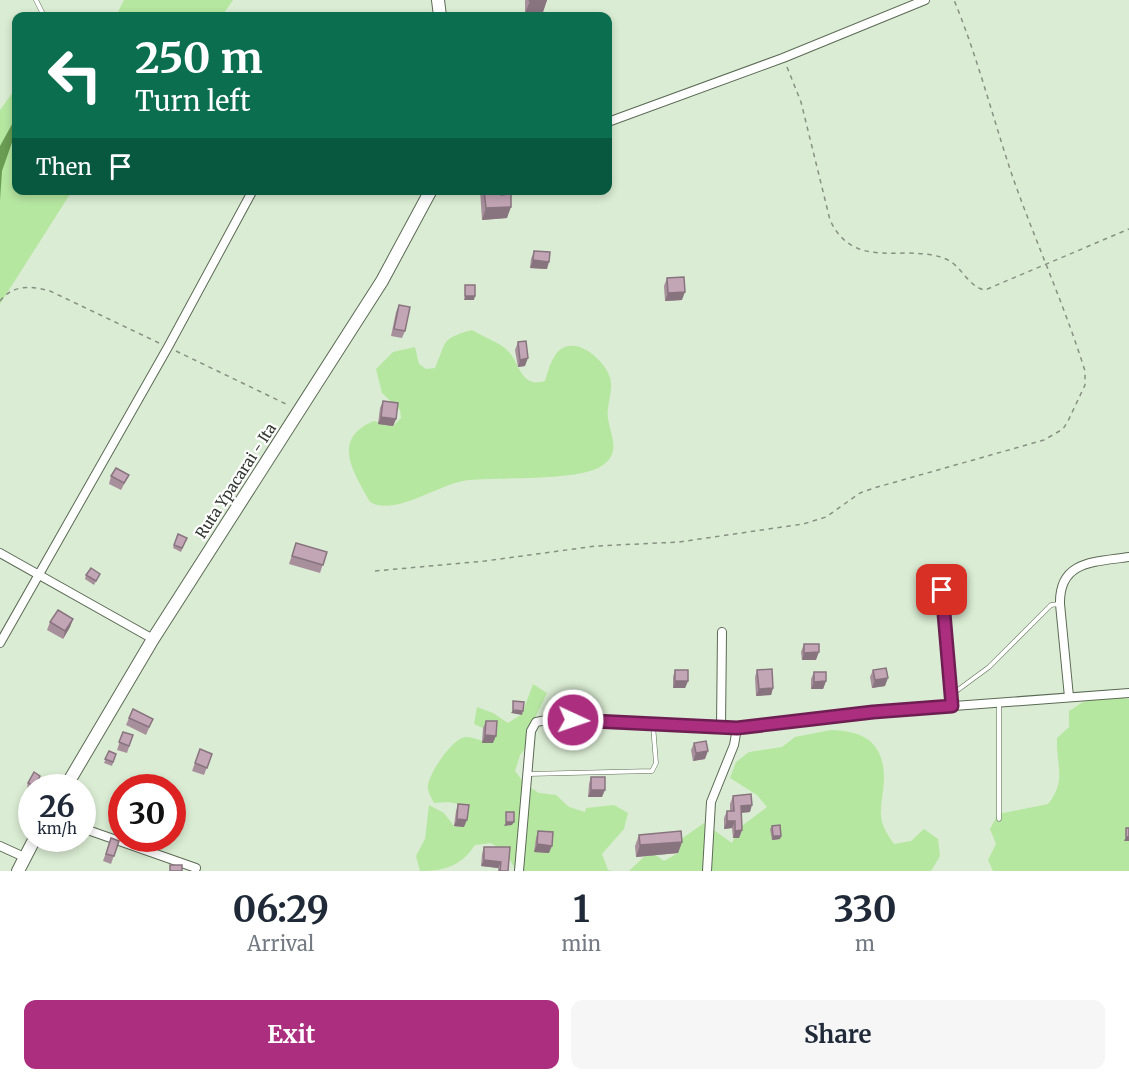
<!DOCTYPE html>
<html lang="en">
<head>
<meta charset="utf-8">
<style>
	:root { --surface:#fff; --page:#f6f6f7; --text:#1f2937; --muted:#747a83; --accent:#ab2e7f }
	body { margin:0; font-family:Merriweather,serif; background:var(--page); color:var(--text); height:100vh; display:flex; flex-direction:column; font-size:22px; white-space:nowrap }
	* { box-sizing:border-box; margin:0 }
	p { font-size:20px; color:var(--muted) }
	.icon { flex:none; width:33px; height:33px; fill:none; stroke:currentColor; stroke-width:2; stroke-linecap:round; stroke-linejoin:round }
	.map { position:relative; height:871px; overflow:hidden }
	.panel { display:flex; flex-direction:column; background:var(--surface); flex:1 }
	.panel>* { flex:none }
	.guide { position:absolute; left:12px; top:12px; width:600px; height:183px; border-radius:12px; box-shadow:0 3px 9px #0003; background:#0b6e4f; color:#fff; overflow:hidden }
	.speed { position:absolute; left:18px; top:774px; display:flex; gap:12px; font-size:30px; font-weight:700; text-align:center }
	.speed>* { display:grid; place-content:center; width:78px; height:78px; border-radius:50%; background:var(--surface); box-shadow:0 3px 9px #0003; line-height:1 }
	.speed small { font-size:15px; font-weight:400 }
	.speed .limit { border:9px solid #d22; background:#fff; color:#111 }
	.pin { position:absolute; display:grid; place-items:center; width:51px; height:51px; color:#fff; margin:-26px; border-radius:12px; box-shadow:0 3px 9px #0006 }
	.me { position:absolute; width:66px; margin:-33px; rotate:93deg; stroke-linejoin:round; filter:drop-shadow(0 0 4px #0008) }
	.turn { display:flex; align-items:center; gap:21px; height:126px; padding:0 24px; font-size:27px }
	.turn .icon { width:78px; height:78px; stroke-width:2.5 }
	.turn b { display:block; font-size:42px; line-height:51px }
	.then { display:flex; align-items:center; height:57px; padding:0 24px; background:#0003; gap:12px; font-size:22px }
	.eta { display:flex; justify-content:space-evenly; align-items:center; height:102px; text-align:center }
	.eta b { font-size:36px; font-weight:700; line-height:42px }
	.primary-button { display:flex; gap:12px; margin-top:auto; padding:12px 24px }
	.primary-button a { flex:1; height:69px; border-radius:12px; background:var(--accent); color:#fff; font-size:24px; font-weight:700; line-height:69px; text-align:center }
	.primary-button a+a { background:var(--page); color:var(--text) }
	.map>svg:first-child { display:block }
	.green { fill:#b6e7a1 }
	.water { fill:#6a9c53 }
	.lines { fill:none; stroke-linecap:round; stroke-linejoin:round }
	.lane-casing { stroke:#5b6a54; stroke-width:5 }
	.street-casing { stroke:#5b6a54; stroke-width:10 }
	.secondary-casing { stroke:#5b6a54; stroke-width:14 }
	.path { stroke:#869281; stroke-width:1.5; stroke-dasharray:4.5 4.5; stroke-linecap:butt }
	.lane { stroke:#fff; stroke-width:4 }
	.street { stroke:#fff; stroke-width:8 }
	.secondary { stroke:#fff; stroke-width:12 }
	.wall { fill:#a88f9c }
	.shaded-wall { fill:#88747f }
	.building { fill:#c3a6b5; stroke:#88747f; stroke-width:1.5 }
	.route-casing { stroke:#6f1e53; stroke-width:15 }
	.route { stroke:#ab2e7f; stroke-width:10 }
	.labels { text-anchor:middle; stroke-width:4.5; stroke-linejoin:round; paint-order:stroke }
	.street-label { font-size:15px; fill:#333a31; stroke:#fff }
</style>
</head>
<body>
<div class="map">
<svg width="1129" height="871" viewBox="0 0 1129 871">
	<rect width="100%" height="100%" fill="#daecd3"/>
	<g class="green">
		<path d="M124,0h109l-11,16h-106z"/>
		<path d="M16,88v102l56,1 -72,113v-194z"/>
		<path d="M472,330c11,7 28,12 37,22 12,14 12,36 36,29 3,-10 7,-26 16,-32 18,-12 45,13 49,29 4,13 -4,27 -2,41 3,18 14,35 -8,48 -24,14 -99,10 -131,13 -30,3 -73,37 -99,22 -16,-29 -40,-63 4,-81l19,5 8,-8 -1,-8 -18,-17 -6,-24 17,-17 22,-5 4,17 7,5 9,-1c12,-27 5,-29 37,-38z"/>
		<path d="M533,684l14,9 -15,31 -1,17 -11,14 -5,16 10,13 14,9 17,2 13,12 16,5 1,-4 28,-3 14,8 -4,16 -22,25 6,16 6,1h-98l-9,-17 -16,-11 -16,2c-14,21 -30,26 -55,26l-4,-15 9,-17 4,-34 15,8 10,13 10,1 2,-21 -17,-4 -15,1c-3,-6 -7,-12 -6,-18 2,-13 24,-46 37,-48 8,-1 20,6 28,6l-10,-15 -9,-4 3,-17 16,6 15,10 14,-9z"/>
		<path d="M1111,696l18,3v172h-136l-5,-11 8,-16 -6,-15 8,-15 50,-10c19,-24 8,-37 9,-66l12,-11v-16l14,-9z"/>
		<path d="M831,730c33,1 53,12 53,49 0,12 -4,25 -3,37 1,11 7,19 13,28l17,-3 13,-12 14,10 2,17 -9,15h-302l21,-20 14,10 14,-8 -1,-11 27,-19 28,20 7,-15 28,-21 -10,-12 -27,-17 6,-16 13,-10 33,-5 13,-10z"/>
	</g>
	<path class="water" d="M16,117v14l-14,40 -2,29v-54z"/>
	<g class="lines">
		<g class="lane-casing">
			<g id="lane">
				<path d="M36,0l8,16"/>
				<path d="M951,695l38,-28 62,-62 8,-1"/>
				<path d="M999,703v116"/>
				<path d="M528,774l124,-3 4,-8 -3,-38"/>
			</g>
		</g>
		<g class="street-casing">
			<g id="street">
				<path d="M608,122l175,-64 142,-58"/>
				<path d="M0,553l153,86"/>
				<path d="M942,590l10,116"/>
				<path d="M0,643l168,-296 85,-157"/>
				<path d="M1069,697l-9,-93c-1,-44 35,-42 69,-47"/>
				<path d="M721,727l1,-95"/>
				<path d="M82,828l114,40"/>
				<path d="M0,846l24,11"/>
				<path d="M519,871l12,-140 5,-9 16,-3 185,9 136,-16 256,-19"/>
				<path d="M707,871l4,-69 23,-57 3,-17"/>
			</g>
		</g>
		<g class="secondary-casing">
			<g id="secondary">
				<path d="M438,0l2,16"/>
				<path d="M65,788l88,-149 229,-358 49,-91"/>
				<path d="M18,871l17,-33"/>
			</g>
		</g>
		<g class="path">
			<path d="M787,67l14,35 29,118c25,53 74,22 116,39 16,7 22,28 39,31l144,-61"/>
			<path d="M0,301c13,-17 32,-15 50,-10l109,52"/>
			<path d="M176,351l112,54"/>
			<path d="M375,571l110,-10 111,-15 83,-4 124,-18 23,-7 34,-24 14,-5 170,-48 19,-11 5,-8 17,-36v-14c-21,-67 -49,-128 -72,-193 -20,-59 -35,-120 -59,-178"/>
		</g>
		<use href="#lane" class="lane"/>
		<use href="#street" class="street"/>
		<use href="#secondary" class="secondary"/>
	</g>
	<g class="wall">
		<path d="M525,0h22l-4,12 -18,1z"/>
		<path d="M480,190h20l1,5 6,23 -25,2z"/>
		<path d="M534,251l13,18 -17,-1 1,-9z"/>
		<path d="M667,278l15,22 -17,1 -1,-15z"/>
		<path d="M399,305l6,26 -3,7 -11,-2 5,-24z"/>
		<path d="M518,342l7,24 -7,1 -3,-17z"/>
		<path d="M383,401l13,18 -3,7 -15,-2 2,-16z"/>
		<path d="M129,475l-8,15 -12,-6 2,-8z"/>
		<path d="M178,534l9,4 -6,14 -8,-4z"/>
		<path d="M296,543l31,9 -7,21 -31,-9z"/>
		<path d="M100,574l-6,11 -9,-6 1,-4z"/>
		<path d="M73,619l-3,8 -7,12 -16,-9 3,-8z"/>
		<path d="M804,644l12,16h-14l-1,-8z"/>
		<path d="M675,670l13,11 -3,7h-12v-11z"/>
		<path d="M757,670l16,18 -2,7 -15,1 -1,-19z"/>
		<path d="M873,670l12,16 -13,2 -2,-11z"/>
		<path d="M814,672l12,9 -3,8h-12v-10z"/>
		<path d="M129,718l24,1 -7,16 -20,-10z"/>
		<path d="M486,721l7,22h-11l1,-15z"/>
		<path d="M123,732l10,3 -6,18 -10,-3z"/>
		<path d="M694,743l11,16 -12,2 -2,-11z"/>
		<path d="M200,749l12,5 -8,21 -12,-4z"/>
		<path d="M109,751l7,3 -4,12 -8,-3z"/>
		<path d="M40,776l-5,12h-3v2l-5,-3 1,-4z"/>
		<path d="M591,777l11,20h-14l1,-13z"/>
		<path d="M733,796l17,16 -9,1 1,17 -3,8h-6l-1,-10 -8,1v-11l3,-7h3v-7z"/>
		<path d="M458,804l6,23 -10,-1 2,-15z"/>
		<path d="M772,826l9,10 -1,3 -8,1 -2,-11z"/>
		<path d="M538,831l11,22 -15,-1 2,-14z"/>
		<path d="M639,835l43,7 -4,11 -42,4 -1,-11z"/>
		<path d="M111,838l8,3 -8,23 -8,-3z"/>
		<path d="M484,847l24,24h-10v-3l-17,-2 1,-12z"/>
	</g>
	<g class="shaded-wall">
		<path d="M547,0l-4,12 -18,1 5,-12z"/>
		<path d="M511,207l-4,11 -25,2 4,-12z"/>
		<path d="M533,260l16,2 -2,7 -17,-1z"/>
		<path d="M685,292l-3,8 -17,1 3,-8z"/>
		<path d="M465,296h10l-1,4h-10z"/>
		<path d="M528,358l-3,8 -7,1 2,-7z"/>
		<path d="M381,417l15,2 -3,7 -15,-2z"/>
		<path d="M73,619l-3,8 -7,12 2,-8z"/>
		<path d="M819,652l-3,8h-14l2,-7z"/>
		<path d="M888,678l-3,8 -13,2 3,-8z"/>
		<path d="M675,681h13l-3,7h-12z"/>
		<path d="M826,681l-3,8h-12l3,-7z"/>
		<path d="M773,688l-2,7 -15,1 3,-7z"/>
		<path d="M513,710l10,1 -1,4 -11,-2z"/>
		<path d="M485,735l11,1 -3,7h-11z"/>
		<path d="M708,751l-3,8 -12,2 3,-8z"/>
		<path d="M591,790h14l-3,7h-14z"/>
		<path d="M752,805l-2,7 -12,1 3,-7z"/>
		<path d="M457,819l10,1 -3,7 -10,-1z"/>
		<path d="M727,821h8l-3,7 -8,1z"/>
		<path d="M506,822h8l-2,3 -8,1z"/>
		<path d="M742,830l-3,8h-6l2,-7z"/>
		<path d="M773,836h8l-1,3 -8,1z"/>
		<path d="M1126,837h3v4h-5z"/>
		<path d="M682,842l-4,11 -42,4 4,-12z"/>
		<path d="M537,844l15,2 -3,7 -15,-1z"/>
		<path d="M484,860l17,2 -3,6 -17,-2z"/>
	</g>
	<g class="building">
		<path d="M529,0h18l-17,1z"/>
		<path d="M484,190h16l1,5 10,-1v13l-25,1z"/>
		<path d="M534,251l16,1 -1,10 -16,-2z"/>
		<path d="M684,277l1,15 -17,1 -1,-15z"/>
		<rect x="465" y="285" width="10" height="11"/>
		<path d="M399,305l11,2 -5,24 -11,-2z"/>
		<path d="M526,341l2,17 -8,2 -2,-18z"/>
		<path d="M383,401l15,2 -2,16 -15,-2z"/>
		<path d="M116,468l13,7 -5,8 -13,-7z"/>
		<path d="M178,534l9,4 -5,10 -8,-3z"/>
		<path d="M296,543l31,9 -4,13 -31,-9z"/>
		<path d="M91,568l9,6 -4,7 -10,-6z"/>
		<path d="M58,610l15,9 -8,12 -15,-9z"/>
		<path d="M804,644h15v8l-15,1z"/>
		<path d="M886,668l2,10 -13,2 -2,-10z"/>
		<path d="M772,669l1,19 -14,1 -2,-19z"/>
		<rect x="675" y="670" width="13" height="11"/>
		<path d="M814,672h12v9l-12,1z"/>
		<path d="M513,701l11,1 -1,9 -10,-1z"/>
		<path d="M133,709l20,10 -4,8 -20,-9z"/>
		<path d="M486,721h11l-1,15 -11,-1z"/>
		<path d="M123,732l10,3 -4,11 -10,-4z"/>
		<path d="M706,741l2,10 -12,2 -2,-10z"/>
		<path d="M200,749l12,5 -5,14 -12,-5z"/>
		<path d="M109,751l7,3 -3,8 -8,-3z"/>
		<path d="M34,772l6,4 -5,11 -7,-4z"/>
		<rect x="591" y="777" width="14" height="13"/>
		<path d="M751,794l1,11 -11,1 1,24 -7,1v-10h-8v-10h7l-1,-15z"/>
		<path d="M458,804l11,1 -2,15 -10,-1z"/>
		<rect x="506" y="812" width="8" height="10"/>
		<path d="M780,825l1,11h-8l-1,-10z"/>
		<rect x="1126" y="828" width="3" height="9"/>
		<path d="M538,831l15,1 -1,14 -15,-2z"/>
		<path d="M681,831l1,11 -42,3 -1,-10z"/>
		<path d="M111,838l8,3 -5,15 -8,-2z"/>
		<path d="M484,847h26l-2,24h-8l1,-9 -17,-2z"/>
		<rect x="170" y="865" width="12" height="6"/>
	</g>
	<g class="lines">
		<g class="route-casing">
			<path id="route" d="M573,720l164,8 136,-16 79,-6 -10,-116"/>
		</g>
		<use href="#route" class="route"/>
	</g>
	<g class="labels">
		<g class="street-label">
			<text transform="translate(236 481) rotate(-57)" y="5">Ruta Ypacarai - Ita</text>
		</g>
	</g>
</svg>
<div class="speed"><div>26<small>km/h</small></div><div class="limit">30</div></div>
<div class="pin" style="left:942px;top:590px;background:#d93025"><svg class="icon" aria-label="arrive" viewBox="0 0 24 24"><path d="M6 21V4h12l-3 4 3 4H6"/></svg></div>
<svg class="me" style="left:573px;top:720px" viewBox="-20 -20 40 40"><circle r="17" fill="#ab2e7f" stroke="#fff" stroke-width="3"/><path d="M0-11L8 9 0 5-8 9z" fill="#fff"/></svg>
<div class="guide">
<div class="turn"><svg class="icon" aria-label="left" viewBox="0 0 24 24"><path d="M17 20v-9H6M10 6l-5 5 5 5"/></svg><div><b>250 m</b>Turn left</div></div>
<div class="then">Then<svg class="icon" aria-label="arrive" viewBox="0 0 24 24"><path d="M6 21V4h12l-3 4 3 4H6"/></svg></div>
</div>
</div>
<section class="panel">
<div class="eta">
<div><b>06:29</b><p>Arrival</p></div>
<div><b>1</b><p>min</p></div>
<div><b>330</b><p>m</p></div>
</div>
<div class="primary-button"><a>Exit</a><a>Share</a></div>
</section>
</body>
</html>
